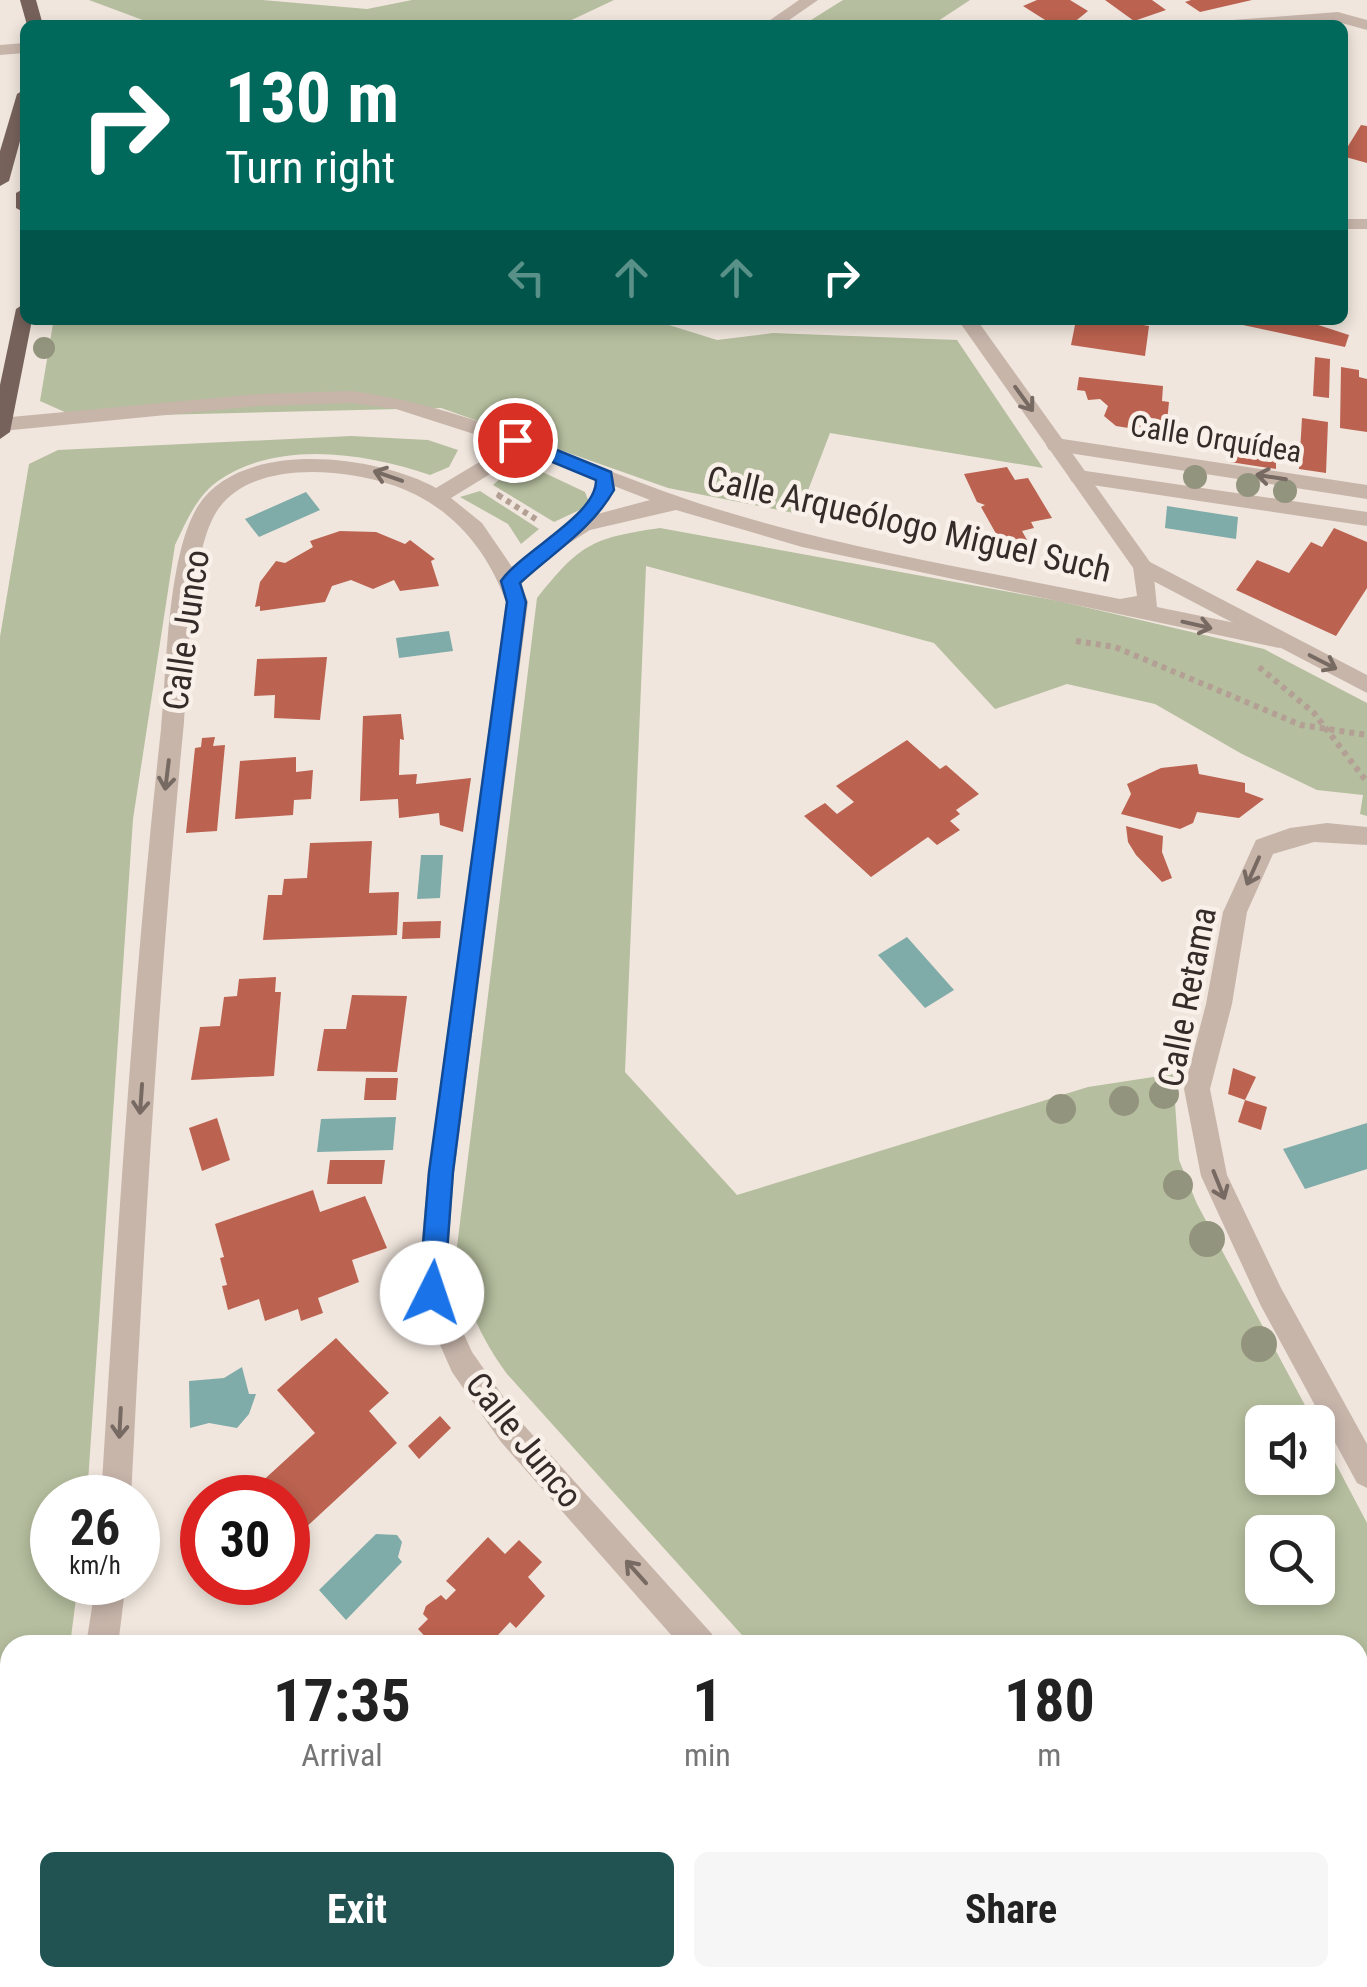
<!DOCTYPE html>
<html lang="en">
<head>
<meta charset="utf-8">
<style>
	:root { --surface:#fff; --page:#f6f6f6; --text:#222; --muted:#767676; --accent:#225353 }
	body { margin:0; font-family:"Roboto Condensed",sans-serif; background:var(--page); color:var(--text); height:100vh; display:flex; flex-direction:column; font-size:38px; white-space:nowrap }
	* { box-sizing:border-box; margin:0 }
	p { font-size:32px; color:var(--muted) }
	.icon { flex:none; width:55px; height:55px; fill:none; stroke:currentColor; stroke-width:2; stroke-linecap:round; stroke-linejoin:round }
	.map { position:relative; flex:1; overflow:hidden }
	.side { position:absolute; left:0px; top:1635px; width:1368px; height:352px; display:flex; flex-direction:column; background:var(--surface); border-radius:30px 30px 0 0; box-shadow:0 5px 15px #0003 }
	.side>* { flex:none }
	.banner { position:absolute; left:20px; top:20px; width:1328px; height:305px; border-radius:15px; box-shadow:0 5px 15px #0003; background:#00695c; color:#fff; overflow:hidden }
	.fabs { position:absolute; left:1245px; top:1405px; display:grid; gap:20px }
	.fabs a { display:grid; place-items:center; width:90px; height:90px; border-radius:15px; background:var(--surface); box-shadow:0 5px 15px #0003; font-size:50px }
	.speed { position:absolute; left:30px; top:1475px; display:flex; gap:20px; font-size:50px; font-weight:700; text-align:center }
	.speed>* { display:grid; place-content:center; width:130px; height:130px; border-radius:50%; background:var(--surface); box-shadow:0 5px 15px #0003; line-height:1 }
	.speed small { font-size:25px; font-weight:400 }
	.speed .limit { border:15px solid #d22; background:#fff; color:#111 }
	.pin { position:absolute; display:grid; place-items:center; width:85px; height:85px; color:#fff; margin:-42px; border:5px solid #fff; border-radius:50%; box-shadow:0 2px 10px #0007 }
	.me { position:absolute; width:110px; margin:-55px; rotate:4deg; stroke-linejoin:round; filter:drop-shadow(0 0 8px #0008) }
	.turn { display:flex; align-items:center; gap:35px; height:210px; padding:0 40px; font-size:45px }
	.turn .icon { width:130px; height:130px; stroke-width:2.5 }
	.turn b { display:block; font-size:70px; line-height:85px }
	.lanes { display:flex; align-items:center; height:95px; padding:0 40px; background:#0003; justify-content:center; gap:50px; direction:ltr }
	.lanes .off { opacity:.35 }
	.eta { display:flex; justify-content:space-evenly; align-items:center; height:170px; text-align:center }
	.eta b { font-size:60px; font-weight:700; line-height:70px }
	.button { display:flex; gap:20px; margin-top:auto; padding:20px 40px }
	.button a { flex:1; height:115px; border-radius:15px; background:var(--accent); color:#fff; font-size:40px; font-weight:700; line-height:115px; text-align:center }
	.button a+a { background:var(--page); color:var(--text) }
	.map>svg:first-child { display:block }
	.green { fill:#b5be9e; fill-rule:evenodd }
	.water { fill:#7faba9 }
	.building { fill:#bb6250 }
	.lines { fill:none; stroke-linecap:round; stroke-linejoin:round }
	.path-far1 { stroke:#b39f94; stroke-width:5; stroke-dasharray:4 4; stroke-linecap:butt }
	.path { stroke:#b39f94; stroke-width:6; stroke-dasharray:5 5; stroke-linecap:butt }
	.minor { fill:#c7b5aa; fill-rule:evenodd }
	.tertiary { fill:#c7b5aa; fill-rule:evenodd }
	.primary { fill:#76625b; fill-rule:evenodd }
	.tree { fill:#93947d }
	.oneway { stroke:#776a63 }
	.route { fill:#1a73e8; stroke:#114b97; stroke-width:2.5 }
	.labels { text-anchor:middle; stroke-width:9; stroke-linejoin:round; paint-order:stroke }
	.far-street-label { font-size:30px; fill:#352c29; stroke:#f8f0e9 }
	.street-label { font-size:35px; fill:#352c29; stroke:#f8f0e9 }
</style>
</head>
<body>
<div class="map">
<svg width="1367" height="1987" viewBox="0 0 1367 1987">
	<rect width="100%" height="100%" fill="#f0e6dd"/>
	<g class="green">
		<path d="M89,0h173l105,9 45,-9h202l-53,25h-405z"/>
		<path d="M843,0h127l-38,25h-129z"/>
		<path d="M90,320h563l64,20 56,-7 184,7 86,128 -213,-35 -31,81 -131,-26 -227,-80 -365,9 -36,-16 13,-77z"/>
		<path d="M351,436l77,4 30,10 -9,17 -19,8c-64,-22 -152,-36 -212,6 -22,16 -32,41 -43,64l-42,274 -46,678 -35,1v84l26,1 -8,62h-60v66l-10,-1v-1073l29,-173 29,-14z"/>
		<path d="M532,467l53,25 5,13 -36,17 -61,-37 19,-17z"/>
		<path d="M480,491l59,38 -18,15 -13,-20 -48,-27z"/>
		<path d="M660,528l399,73 205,48 103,54v113l-7,-2 3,-19 -46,-5 -75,-36 -87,-50 -88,-20 -72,25 -61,-66 -288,-77 -21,506 112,123 351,-108 85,-13 6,86 18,44 117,218h-52v56h56v-48l49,93v464h-308l-9,-9h308v-333h-607l-244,-271c-28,-39 -42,-72 -51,-119l81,-657c43,-53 53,-60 123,-70zM1262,1532h56v56h-56z"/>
	</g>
	<g class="water">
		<path d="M306,492l14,18 -61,27 -14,-18z"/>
		<path d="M1167,506l71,11 -2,22 -71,-11z"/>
		<path d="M449,631l4,20 -54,7 -3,-20z"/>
		<path d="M421,855h22l-3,43 -23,1z"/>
		<path d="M907,937l47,53 -29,18 -47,-53z"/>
		<path d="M396,1117l-3,33 -76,2 4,-33z"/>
		<path d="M1367,1123v46l-62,20 -22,-40z"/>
		<path d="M242,1367l7,27h7l-7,20 -12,14 -28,-5 -19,5 -1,-47 35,-3z"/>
		<path d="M376,1534l21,1 5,7 -4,15 4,5 -56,58 -27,-30z"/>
	</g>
	<g class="building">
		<path d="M1037,0h33l18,11 -16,13 -7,-3 -12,4 -30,-19z"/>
		<path d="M1105,0h47l14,10 -32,11z"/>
		<path d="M1191,0h61l-52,12 -15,-10z"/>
		<path d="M1361,125l6,1v37l-25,-7z"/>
		<path d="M1076,320h61v4l12,2 -4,30 -74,-11z"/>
		<path d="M1245,320h58l46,15 -4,12 -102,-22z"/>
		<path d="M1315,357l15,2 -1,39 -16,-2z"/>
		<path d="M1341,367l18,3v7l8,2v53l-27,-4z"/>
		<path d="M1079,377l84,9 -1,15 7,1 -2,20 -19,-5 -1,14 -31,-5 -12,-10 4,-10 -8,-7 -12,1 -3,-9 -8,-1z"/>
		<path d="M1302,418l26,4 -2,51 -27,-4z"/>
		<path d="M1231,446l45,9v14l-46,-7z"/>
		<path d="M1007,467l8,13 13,-2 24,40 -21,4 3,6 -12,3 5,9 -24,6 -22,-39 4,-2 -8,-3 -13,-28z"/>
		<path d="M1334,528l33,14v46l-31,48 -100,-46 21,-30 32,13 22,-31 11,5z"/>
		<path d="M340,531l36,1 29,12 5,-4 25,19 -4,2 8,25 -39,5 -6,-11 -21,9 -22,-9 -19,6 -7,16 -65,9v-5l-5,1 5,-25 16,-21 9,2 28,-16 -3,-6z"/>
		<path d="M327,657l-7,63 -46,-2 1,-23 -21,1 3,-37z"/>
		<path d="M401,714l3,26 -4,-1 -1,36 18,-1 -1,10 55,-6 -8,54 -23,-7 -1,-12 -40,5 -1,-19 -38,2 3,-85z"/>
		<path d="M215,737l-2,9 12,-1 -8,86 -31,2 9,-85 6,-1 1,-9z"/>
		<path d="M907,740l33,29 6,-4 33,29 -23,16 4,4 -10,7 10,9 -23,15 -9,-8 -57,40 -67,-61 21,-13 12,11 17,-12 -18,-16z"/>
		<path d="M296,757v15l17,-2 -2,29 -17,1 -1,15 -58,4 5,-58z"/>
		<path d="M1197,764l2,10 46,9v9l19,7 -25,19 -42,-6 -4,11 -13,6 -59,-15 10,-20 -4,-10 34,-16z"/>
		<path d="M1126,826l37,10 -1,16 10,26 -10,4 -26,-27 -8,-13z"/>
		<path d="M372,841l-3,52 30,-1 -2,43 -134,5 5,-45h14l2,-16 23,-1 3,-35z"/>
		<path d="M441,921l-1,17 -38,1 1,-17z"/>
		<path d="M276,977l-1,15h6l-7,84 -83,4 9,-53 20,-1 4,-29 13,-1 2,-17z"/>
		<path d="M352,995l55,1 -10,76 -80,-1 7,-42h22z"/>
		<path d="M1233,1068l23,9 -11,23 -17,-6z"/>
		<path d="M366,1078h32l-2,22h-32z"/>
		<path d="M1245,1100l22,7 -6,23 -23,-8z"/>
		<path d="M217,1118l13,42 -28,11 -13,-43z"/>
		<path d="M330,1160h55l-3,24h-55z"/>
		<path d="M313,1190l7,22 45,-16 22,52 -35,12 7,22 -41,16 5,15 -22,8 -3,-12 -33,12 -6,-22 -31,11 -6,-24 5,-1 -7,-27 4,-1 -9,-33z"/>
		<path d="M336,1338l53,55 -20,18 28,32 -109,101v-46h-44l71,-65 -38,-43z"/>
		<path d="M440,1416l11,12 -32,31 -11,-13z"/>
		<path d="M488,1537l17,17 14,-14 23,22 -14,15 17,19 -29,32 -6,-6 -12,13 5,4 -6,6h-64l-15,-16 10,-10 -5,-5 3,-8 15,-11 5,5 10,-10 -10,-9z"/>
		<path d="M0,1736l10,1v44l-10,-2z"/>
		<path d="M204,1978h138v4h10v5h-156z"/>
		<path d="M649,1978h146l-9,9h-146z"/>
		<path d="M901,1978h49l8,9h-65z"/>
	</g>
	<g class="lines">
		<path class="path-far1" d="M497,494l5,3"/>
		<g class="path">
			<path d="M498,495l39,25"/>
			<path d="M1076,641l39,6 186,78 66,10"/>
			<path d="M1259,667l55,46 53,69"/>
		</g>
		<g class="minor">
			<path d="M25,43v10l-25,2v-10z"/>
			<rect x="1342" y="219" width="25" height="10"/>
			<path d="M351,391c117,15 222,69 332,107 141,48 292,71 437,101l17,-3 -4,-29 10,-8 10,8 4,40 122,25 11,8 -11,8 -477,-101 -126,-37 -86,20 -33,21 -36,33 7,18 -74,571 -9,120 27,59 49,70 191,212 5,11h-37l-179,-203 -49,-70 -35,-79 11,-120 78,-571c-20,-56 -59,-100 -117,-118 -49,-16 -136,-23 -170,24 -30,41 -30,161 -35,214 -25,258 -40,517 -53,776h-30c16,-257 32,-514 60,-769 6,-60 6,-173 37,-223 43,-68 178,-51 238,-18l55,-33 11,-12 -106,-34 -45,-6 -93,3 -256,25 -2,-13 258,-24zM519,449l131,51 -75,20 -63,47 -30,-44 -31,-25 54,-33z"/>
			<path d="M1056,438l311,47v14l-318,-49 -3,-5z"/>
			<path d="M1079,470l288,42v14l-295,-44 -3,-5z"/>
			<path d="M1327,823l40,4v18l-53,-3 -41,12 -26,58 -15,92 -22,85 17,86 54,113 86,156v44l-10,-5 -96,-177 -60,-130 -17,-87 22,-85 17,-92 33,-72 34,-12z"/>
			<path d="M96,1582h30l-8,63h-32z"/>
			<path d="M10,1961v17h17l-3,9h-24v-22z"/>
			<path d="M980,1978h39l4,9h-39z"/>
		</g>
		<g class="tertiary">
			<path d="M799,0h19l-36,25h-19z"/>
			<path d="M1338,12l29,8v10l-29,-8 -113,3 8,-5z"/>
			<path d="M958,320h19l173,242 217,113v18l-231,-121z"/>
		</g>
		<g class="primary">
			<path d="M20,0h16l7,25h-16z"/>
			<path d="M25,89v34l-16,58 -9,5v-35l17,-57z"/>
			<path d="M25,188v25l-9,-5v-15z"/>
			<path d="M25,303v17h7l-22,112 -10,7v-54l16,-76z"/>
		</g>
	</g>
	<g class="tree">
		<circle cx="44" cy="348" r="11"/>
		<circle cx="1195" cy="477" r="12"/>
		<circle cx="1248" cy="485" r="12"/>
		<circle cx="1285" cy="491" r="12"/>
		<circle cx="1164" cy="1094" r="15"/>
		<circle cx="1124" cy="1101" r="15"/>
		<circle cx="1061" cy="1109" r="15"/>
		<circle cx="1178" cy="1185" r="15"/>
		<circle cx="1207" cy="1239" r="18"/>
		<circle cx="1259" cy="1344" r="18"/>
	</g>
	<defs><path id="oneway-shaft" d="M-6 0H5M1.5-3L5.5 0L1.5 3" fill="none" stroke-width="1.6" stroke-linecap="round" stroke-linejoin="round" transform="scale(2.5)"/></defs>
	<g class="oneway">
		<use href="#oneway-shaft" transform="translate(1024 399) rotate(54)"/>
		<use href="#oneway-shaft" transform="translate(388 476) rotate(-161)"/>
		<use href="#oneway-shaft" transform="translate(1271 477) rotate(-171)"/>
		<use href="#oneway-shaft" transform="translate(1197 625) rotate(13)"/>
		<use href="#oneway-shaft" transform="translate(1323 662) rotate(27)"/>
		<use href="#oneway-shaft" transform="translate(167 775) rotate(97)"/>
		<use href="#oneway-shaft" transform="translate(1253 871) rotate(114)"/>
		<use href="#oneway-shaft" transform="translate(141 1099) rotate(94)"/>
		<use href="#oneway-shaft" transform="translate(1219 1185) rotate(68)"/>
		<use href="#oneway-shaft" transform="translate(120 1423) rotate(93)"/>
		<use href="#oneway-shaft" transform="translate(636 1572) rotate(-132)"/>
	</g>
	<path class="route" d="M515,433l96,39 3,18c-23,40 -59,61 -94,93l6,19 -73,570 -9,121 -4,8 -8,4 -9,-4 -4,-8 10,-121 78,-570 -6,-21c22,-31 96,-66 95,-101l-87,-36v-9z"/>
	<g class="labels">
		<g class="far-street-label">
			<text transform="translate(1216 439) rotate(9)" y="10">Calle Orquídea</text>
		</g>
		<g class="street-label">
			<text transform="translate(909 524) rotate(13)" y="12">Calle Arqueólogo Miguel Such</text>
			<text transform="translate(186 630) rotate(-82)" y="12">Calle Junco</text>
			<text transform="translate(1187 997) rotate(-79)" y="12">Calle Retama</text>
			<text transform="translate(524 1440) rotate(51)" y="12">Calle Junco</text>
		</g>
	</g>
</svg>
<div class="fabs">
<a><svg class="icon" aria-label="sound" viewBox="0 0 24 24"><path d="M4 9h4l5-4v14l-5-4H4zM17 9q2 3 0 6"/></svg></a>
<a><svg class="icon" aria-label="search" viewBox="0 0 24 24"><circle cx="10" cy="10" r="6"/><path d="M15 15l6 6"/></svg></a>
</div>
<div class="speed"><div>26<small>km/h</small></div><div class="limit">30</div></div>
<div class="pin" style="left:515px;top:440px;background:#d93025"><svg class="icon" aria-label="arrive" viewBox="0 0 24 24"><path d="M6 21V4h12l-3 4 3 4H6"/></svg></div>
<svg class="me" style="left:432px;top:1293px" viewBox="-20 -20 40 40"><circle r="19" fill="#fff"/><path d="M0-13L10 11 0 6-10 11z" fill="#1a73e8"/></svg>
<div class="banner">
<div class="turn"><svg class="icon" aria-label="right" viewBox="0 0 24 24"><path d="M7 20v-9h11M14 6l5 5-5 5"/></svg><div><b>130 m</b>Turn right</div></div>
<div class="lanes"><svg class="icon off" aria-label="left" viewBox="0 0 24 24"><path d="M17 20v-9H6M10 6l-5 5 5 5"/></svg><svg class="icon off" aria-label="ahead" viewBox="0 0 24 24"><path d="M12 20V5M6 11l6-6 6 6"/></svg><svg class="icon off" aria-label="ahead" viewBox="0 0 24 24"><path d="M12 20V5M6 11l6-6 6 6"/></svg><svg class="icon" aria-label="right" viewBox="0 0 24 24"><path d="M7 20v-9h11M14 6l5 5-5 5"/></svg></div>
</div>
<section class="side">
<div class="eta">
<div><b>17:35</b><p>Arrival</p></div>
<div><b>1</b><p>min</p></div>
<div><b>180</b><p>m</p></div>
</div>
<div class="button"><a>Exit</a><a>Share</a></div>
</section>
</div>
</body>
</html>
